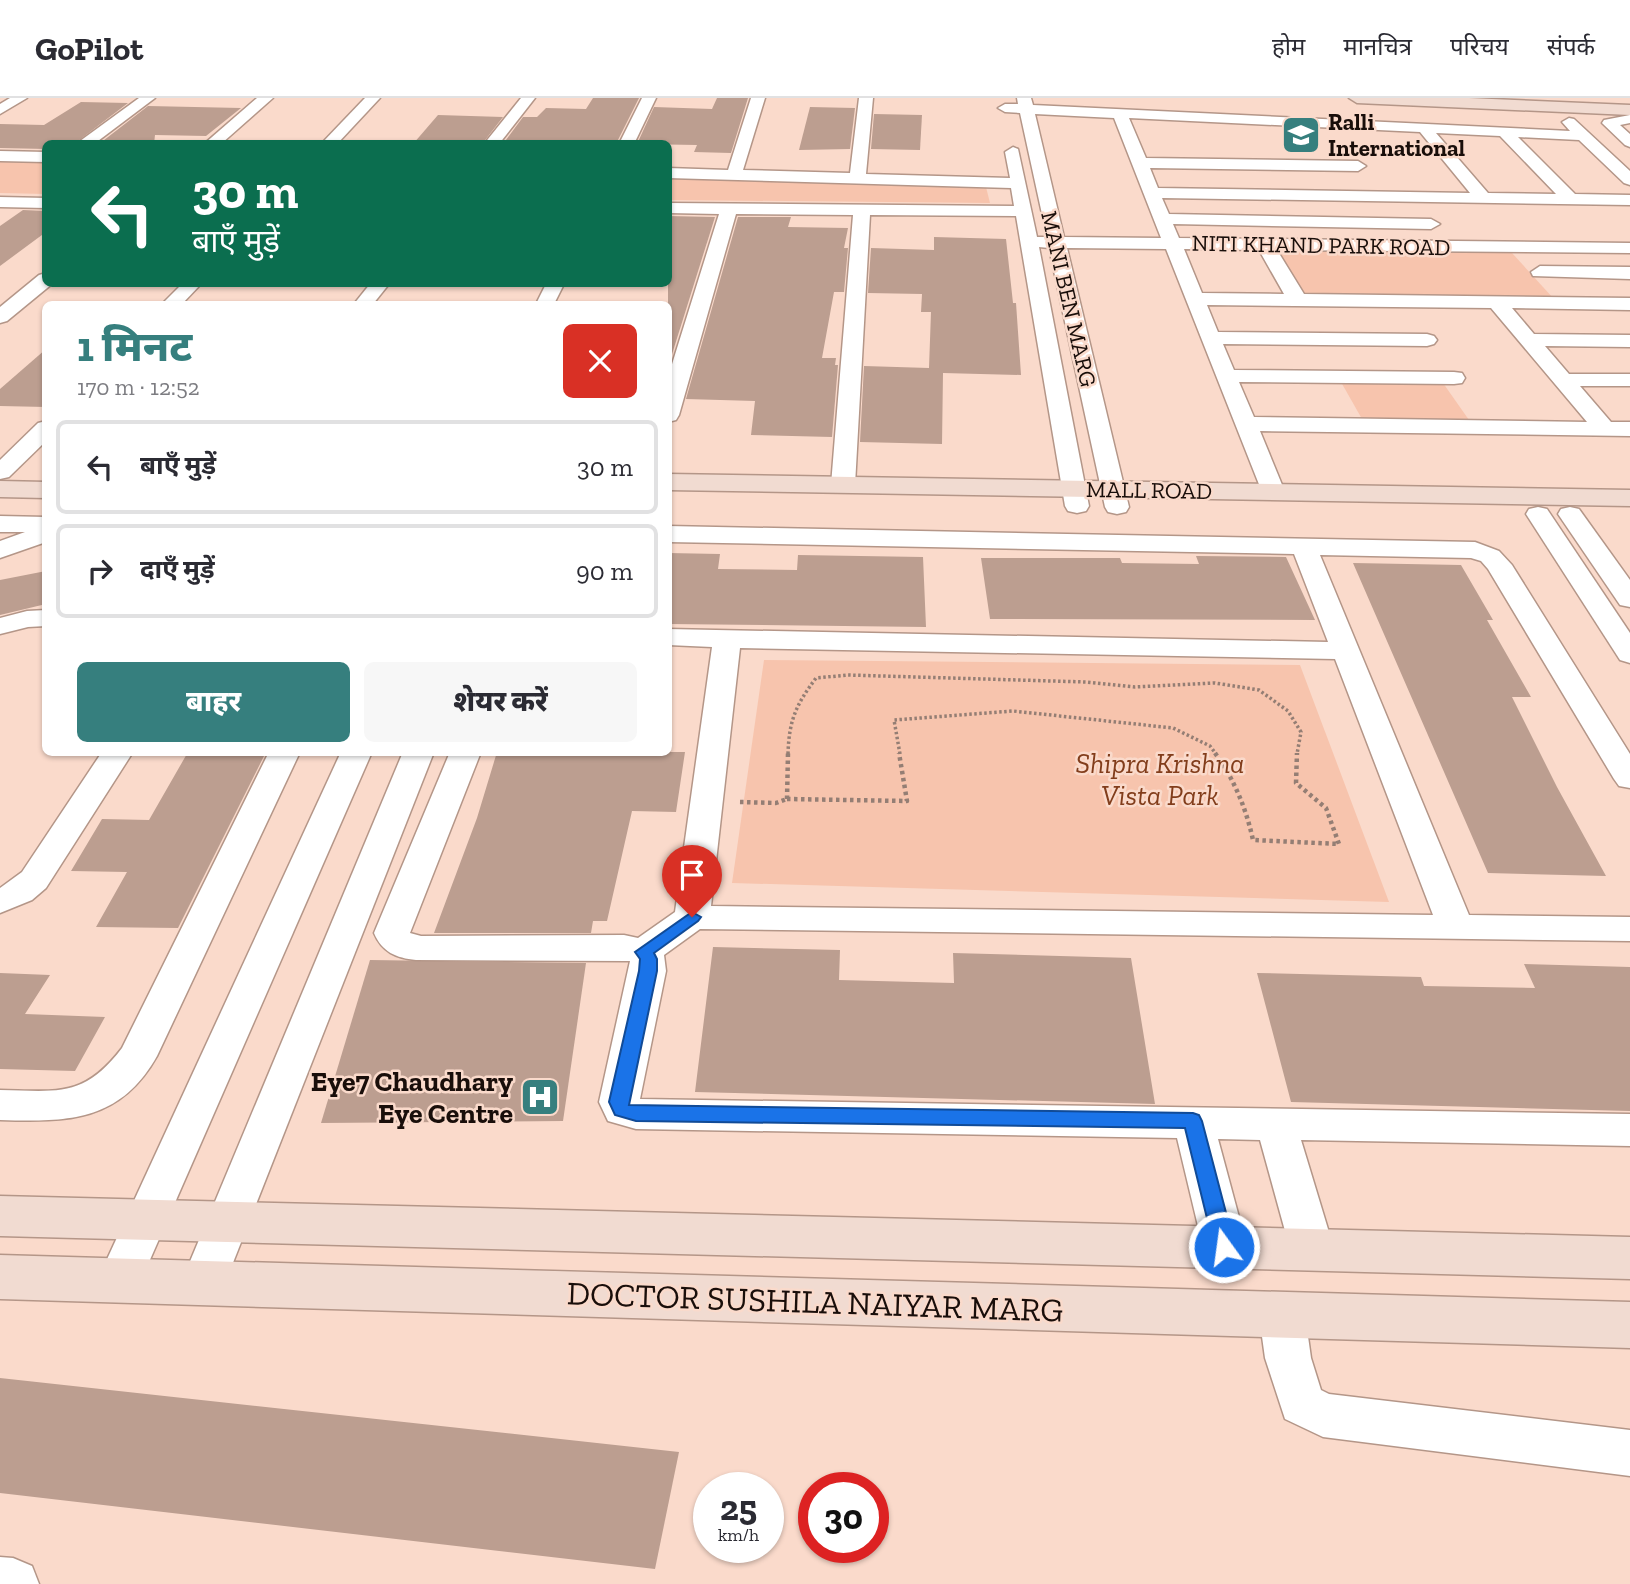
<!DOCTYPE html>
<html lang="hi">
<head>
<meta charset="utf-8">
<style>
	:root { --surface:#fff; --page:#f7f7f7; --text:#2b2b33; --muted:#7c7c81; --line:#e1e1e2; --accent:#367f7e }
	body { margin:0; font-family:"Zilla Slab","Noto Sans Devanagari",serif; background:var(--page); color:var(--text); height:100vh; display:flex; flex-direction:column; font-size:26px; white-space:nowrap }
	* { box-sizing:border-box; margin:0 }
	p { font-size:23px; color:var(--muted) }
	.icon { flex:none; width:38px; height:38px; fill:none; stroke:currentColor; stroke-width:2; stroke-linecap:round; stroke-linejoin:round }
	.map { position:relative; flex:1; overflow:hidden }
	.side { position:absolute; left:42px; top:203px; width:630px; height:455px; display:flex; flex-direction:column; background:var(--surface); border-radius:10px; box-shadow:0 2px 5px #0004 }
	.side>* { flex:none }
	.guide { position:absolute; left:42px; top:42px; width:630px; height:147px; border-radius:10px; box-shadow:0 2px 5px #0004; background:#0b6e4f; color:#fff; overflow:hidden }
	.speed { position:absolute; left:693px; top:1374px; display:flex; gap:14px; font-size:35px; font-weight:700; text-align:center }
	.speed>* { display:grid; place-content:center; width:91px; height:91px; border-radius:50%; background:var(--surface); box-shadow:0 2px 5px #0004; line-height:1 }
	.speed small { font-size:18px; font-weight:400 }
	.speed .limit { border:10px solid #d22; background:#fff; color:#111 }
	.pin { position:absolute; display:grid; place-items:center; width:60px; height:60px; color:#fff; margin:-72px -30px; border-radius:50% 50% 50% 0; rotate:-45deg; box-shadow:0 0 7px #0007 }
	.pin .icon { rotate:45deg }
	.me { position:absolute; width:77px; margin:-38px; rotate:346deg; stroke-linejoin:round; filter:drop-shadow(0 0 5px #0008) }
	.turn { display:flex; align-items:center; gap:24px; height:147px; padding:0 35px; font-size:32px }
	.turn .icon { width:91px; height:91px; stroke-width:2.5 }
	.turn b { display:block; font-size:49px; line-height:60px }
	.round { display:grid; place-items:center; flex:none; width:74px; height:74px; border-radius:10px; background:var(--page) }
	.summary { display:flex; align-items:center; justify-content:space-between; height:119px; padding:0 35px }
	h1 { font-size:42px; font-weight:800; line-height:52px; color:var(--accent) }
	.primary-button { display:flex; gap:14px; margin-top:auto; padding:14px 35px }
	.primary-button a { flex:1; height:80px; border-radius:10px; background:var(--accent); color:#fff; font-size:28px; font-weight:800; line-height:80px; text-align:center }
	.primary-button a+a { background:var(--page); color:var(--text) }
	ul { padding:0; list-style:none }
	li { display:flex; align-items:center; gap:21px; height:94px; margin:0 14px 10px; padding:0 21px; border:4px solid var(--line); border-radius:10px }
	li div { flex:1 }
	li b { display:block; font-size:26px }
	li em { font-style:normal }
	header { display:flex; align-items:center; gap:42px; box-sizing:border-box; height:98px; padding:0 35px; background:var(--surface); border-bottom:2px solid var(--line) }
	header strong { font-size:33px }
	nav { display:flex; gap:38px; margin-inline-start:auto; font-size:24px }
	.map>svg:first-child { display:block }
	.green { fill:#f7c4ad }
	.building { fill:#bc9e90 }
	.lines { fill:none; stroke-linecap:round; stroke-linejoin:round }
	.street-casing { stroke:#b49688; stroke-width:3 }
	.secondary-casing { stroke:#b49688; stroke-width:3 }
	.path-far1 { stroke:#947e74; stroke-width:3.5; stroke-dasharray:2.5 2.5; stroke-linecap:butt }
	.path { stroke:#947e74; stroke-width:4.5; stroke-dasharray:3.5 3.5; stroke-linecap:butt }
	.street { fill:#fff; fill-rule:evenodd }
	.secondary { fill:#f1dbd1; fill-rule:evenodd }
	.route { fill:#1a73e8; stroke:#114b97; stroke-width:2 }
	.labels { text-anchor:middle; stroke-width:5; stroke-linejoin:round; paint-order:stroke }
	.far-poi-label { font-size:23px; font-weight:bold; fill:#190e0a; stroke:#fadacb; text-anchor:start }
	.far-street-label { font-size:23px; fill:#190e0a; stroke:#fadacb }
	.park-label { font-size:28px; font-style:italic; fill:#823d1b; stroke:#fadacb }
	.poi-label { font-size:28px; font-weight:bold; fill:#190e0a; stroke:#fadacb; text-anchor:end }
	.near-street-label { font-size:33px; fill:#190e0a; stroke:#fadacb }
</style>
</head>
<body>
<header>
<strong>GoPilot</strong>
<nav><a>होम</a><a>मानचित्र</a><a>परिचय</a><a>संपर्क</a></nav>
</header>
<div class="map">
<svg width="1630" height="1486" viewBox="0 0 1630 1486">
	<rect width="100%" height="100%" fill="#fadacb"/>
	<g class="green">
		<path d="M0,61l45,1v34l-45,-1z"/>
		<path d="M669,77l316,8 5,20 -321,-3z"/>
		<path d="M1276,152l236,3 42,46 -252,-3z"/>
		<path d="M1341,284l102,1 26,37 -107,-1z"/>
		<path d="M764,562l536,5 89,237 -657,-19z"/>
	</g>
	<g class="building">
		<path d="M593,0h46l-22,44 -61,-2 -2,4h-51l20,-27h14l9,-9 40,1z"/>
		<path d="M717,0h31l-17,55 -37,-1 3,-7 -60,-1 17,-37 58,2z"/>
		<path d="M81,4l47,1 -54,41h-28v5l-46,-1v-24l44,1z"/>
		<path d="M148,8l93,2 -35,28 -51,-1 -1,9h-55z"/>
		<path d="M810,9l45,1 -5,41 -51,1z"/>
		<path d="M874,16l48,1 -2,35 -49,-1z"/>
		<path d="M438,17l65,2 -21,27h-69z"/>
		<path d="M23,112l23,1v21l-46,34v-40z"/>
		<path d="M668,118l47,1 -47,150z"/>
		<path d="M738,119h53l-3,10 60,1 -4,20h4l-4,44h-10l-12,66h14l-1,7h3l-6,72 -81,-2 4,-34 -69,-2z"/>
		<path d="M934,139l72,2 7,64h3l5,72 -78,-2 -1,71 -82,-2 4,-76 65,2 2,-56h-10l1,-18 -54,-1 3,-45 63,2z"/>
		<path d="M46,251v58l-46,-1v-17z"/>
		<path d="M668,455l52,1 -2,15 79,1 1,-15 125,2 3,70 -258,-3z"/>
		<path d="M1196,458l90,1 29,63 -325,-1 -9,-61h139l2,5 77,1z"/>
		<path d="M1353,465l108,2 32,55h-6l44,77h-19l45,90 49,89 -118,-3z"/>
		<path d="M46,473v33l-46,11v-35z"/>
		<path d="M188,654h78l-88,176 -82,-1 31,-55 -56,-1 31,-52 47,1z"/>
		<path d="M497,654h188l-9,60 -44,-1 -25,110h-14l-2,12h-157l43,-115z"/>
		<path d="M713,849l127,3 -1,30 115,3 -1,-30 178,5 24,146 -460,-12z"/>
		<path d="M370,862l216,3 -23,158 -242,2z"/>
		<path d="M1524,866l106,3v144l-339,-9 -34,-129 164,4 3,9 111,2z"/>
		<path d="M0,875l50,2 -25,39 80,3 -30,54 -75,-2z"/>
		<path d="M0,1280l679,74 -24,117 -655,-76z"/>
	</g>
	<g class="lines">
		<g class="street-casing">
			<g id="street">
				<path d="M10,0h17l-27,16v-10z"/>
				<path d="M139,0h16l-61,46h-18z"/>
				<path d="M257,0h16l-52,46h-17z"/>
				<path d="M365,0h15l-43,46h-16z"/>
				<path d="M521,0h14l-36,46h-15z"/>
				<path d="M642,0h14l-22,46h-15z"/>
				<path d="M751,0h14l-22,72 107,3 9,-75h14l-7,76 144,4 -5,-26 8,-5 5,2 19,88h10l-27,-124 -15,-1 -7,-4 7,-4h13l-1,-6h14l2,7 537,26 -8,-9 7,-4 5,1 56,52v14l-6,-2 -45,-43 -61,-3 57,57 55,1v10l-468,-7 7,16 262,5 9,5 -9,5 -258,-5 6,14 451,5v10l-353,-3 27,44 326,4v12l-118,-2 22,26 96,1v12l-85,-1 24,28h61v12h-50l31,36h19v14l-370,-5 25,61 -3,5 -9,2 -9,-2 -98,-248 -99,-1 62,259 -3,5 -9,2 -9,-2 -3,-5 -56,-259 -10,-1 50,259 -3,5 -9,2 -9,-2 -3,-5 -49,-290 -146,-1 -15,270 -3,5 -9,2 -9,-2 -3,-5 22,-270 -117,-1 -57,201 -3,5 -8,2v-45l51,-163 -51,-1v-10l346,3 -3,-18 -343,-10v-10l60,2zM1035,16l79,4 47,120 -97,-1zM1129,20l291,14 50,61 -312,-5 -8,-20 208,3 8,-5 -8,-5 -212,-3zM1436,35l64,3 56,58 -68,-1zM1184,151l75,1 25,44 -82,-1zM1207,207l284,3 96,114 -333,-5 -15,-35 215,2 8,-1 3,-5 -3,-5 -8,-1 -220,-2 -11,-26 204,2 7,-2 3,-4 -3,-4 -7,-2 -209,-2z"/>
				<path d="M1630,17v8l-10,2 10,9v13l-5,-2 -23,-22 2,-3z"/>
				<path d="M0,53l46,1v10l-46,-1z"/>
				<path d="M0,99l46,1v10l-46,-1z"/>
				<path d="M1540,168l90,1v12l-97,-3 -2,-4z"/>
				<path d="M46,175v11h6l-45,37 -7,2v-16l39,-32z"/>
				<path d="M182,186h19l-19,20h-20z"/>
				<path d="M370,186h19l-16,20h-19z"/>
				<path d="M546,186h18l-10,20h-18z"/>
				<path d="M46,323v20l-37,36 -9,2v-19l38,-37z"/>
				<path d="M1538,409l9,2 83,124v30l-10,-3 -94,-146 3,-5z"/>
				<path d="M1570,409l9,2 51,71v27l-10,-2 -62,-91 3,-5z"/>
				<path d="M0,418l46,1v25l-46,16v-17l25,-9h-25z"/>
				<path d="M668,428l807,16 24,9 13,14 118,189v34l-11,-2 -5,-7 -126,-210 -7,-8 -10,-3 -151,-3 149,360 161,2v24l-930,-12 -36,26 2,16 -26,128 990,15v32l-329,-6 33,109 -7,13 -15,5 -15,-5 -7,-13 -30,-109 -42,-1 29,108 -7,13 -15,5 -15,-5 -7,-13 -26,-109 -541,-9 -28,-8 -9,-19 31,-141 -214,-1c-20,-2 -34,-8 -42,-27l76,-181h31l-71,181 11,3 203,-1 14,3 37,-26 37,-265 -44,-2v-16l660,13 -34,-88 -626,-12zM740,550l595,11 98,256 -722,-9z"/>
				<path d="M46,512v16l-18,1 -28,7v-16l27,-7z"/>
				<path d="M102,654h31l-87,136 -14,12 -32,13v-25l22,-16z"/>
				<path d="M269,654h31l-143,304c-37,66 -89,66 -157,64v-30c58,1 84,8 122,-42z"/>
				<path d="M341,654h31l-237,542 -16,6 -16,-6 -6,-13z"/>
				<path d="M403,654h31l-209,531 -6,13 -16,6 -16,-6 -6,-13z"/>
				<path d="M1282,1197l16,6 7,14 6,43 10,32 8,4 301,36v46l-307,-39 -38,-18 -20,-61 -6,-43 7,-14z"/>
				<path d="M0,1459l13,1 19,8 7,18h-39z"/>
			</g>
		</g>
		<g class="secondary-casing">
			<g id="secondary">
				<path d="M1349,0h120l161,7v10l-273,-12z"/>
				<path d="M668,376l962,16v16l-962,-16z"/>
				<path d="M0,383l46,1v16l-46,-1z"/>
				<path d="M0,1098l1630,41v42l-1630,-43z"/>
				<path d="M0,1157l1630,47v46l-1630,-49z"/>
			</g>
		</g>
		<g class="path-far1">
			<path d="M788,656c1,-34 8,-49 28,-76l32,-3 238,7 49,5 80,-4 44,7 29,21 13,21 -4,22"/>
			<path d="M900,656l-6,-34 119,-9 160,17 37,18 6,8"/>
		</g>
		<g class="path">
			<path d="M1215,655c19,26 31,55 38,87l86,4 -13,-36 -30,-25 1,-30"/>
			<path d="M787,701l120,2 -8,-48"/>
			<path d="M787,701l1,-46"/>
			<path d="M740,704l36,1 11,-4"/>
		</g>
		<use href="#street" class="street"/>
		<use href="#secondary" class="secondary"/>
	</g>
	<path class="route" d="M692,814l9,5 -3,4 -44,32 3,6v12l-28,134 564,8 6,2 3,6 33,126 -3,7 -8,2 -7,-2 -3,-7 -29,-119 -549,-7 -21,-6 -6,-13 30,-131 1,-12 -5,-7z"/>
	<defs>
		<g id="school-square" transform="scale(2.0125)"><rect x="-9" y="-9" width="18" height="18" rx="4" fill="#367f7e" stroke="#fadacb"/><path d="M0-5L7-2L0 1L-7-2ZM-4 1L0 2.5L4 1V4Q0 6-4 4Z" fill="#fff"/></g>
		<g id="hospital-square" transform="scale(2.0125)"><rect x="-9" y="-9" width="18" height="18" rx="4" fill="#367f7e" stroke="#fadacb"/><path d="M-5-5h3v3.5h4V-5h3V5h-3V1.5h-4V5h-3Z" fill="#fff"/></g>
	</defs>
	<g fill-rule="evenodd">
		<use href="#school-square" x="1301" y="37"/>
		<use href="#hospital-square" x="540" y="999"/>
	</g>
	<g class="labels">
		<g class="far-poi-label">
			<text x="1328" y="32">Ralli<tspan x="1328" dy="26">International</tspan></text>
		</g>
		<g class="far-street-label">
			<text transform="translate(1321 147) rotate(1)" y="8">NITI KHAND PARK ROAD</text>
			<text transform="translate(1069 201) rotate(77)" y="8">MANI BEN MARG</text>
			<text transform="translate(1149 392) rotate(1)" y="8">MALL ROAD</text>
		</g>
		<g class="park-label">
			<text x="1160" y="675">Shipra Krishna<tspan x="1160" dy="32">Vista Park</tspan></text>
		</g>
		<g class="poi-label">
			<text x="513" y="993">Eye7 Chaudhary<tspan x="513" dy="32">Eye Centre</tspan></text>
		</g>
		<g class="near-street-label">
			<text transform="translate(815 1203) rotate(2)" y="12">DOCTOR SUSHILA NAIYAR MARG</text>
		</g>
	</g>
</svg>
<div class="speed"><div>25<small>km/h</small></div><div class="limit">30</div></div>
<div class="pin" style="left:692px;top:819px;background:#d93025"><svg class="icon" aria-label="arrive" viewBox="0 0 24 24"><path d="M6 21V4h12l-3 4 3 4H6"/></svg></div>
<svg class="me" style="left:1224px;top:1149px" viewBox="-20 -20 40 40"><circle r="17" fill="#1a73e8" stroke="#fff" stroke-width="3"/><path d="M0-11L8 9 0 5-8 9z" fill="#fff"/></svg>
<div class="guide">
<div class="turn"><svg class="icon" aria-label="left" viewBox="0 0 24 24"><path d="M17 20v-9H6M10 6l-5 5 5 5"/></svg><div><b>30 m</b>बाएँ मुड़ें</div></div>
</div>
<section class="side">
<div class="summary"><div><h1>1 मिनट</h1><p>170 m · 12:52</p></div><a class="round" style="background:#d93025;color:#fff"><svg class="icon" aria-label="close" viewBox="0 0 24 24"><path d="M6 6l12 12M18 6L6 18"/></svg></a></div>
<ul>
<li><svg class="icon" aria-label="left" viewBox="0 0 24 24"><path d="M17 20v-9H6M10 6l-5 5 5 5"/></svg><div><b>बाएँ मुड़ें</b></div><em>30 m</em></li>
<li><svg class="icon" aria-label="right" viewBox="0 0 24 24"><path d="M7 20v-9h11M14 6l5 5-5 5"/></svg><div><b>दाएँ मुड़ें</b></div><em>90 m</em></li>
</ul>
<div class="primary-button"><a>बाहर</a><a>शेयर करें</a></div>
</section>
</div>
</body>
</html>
